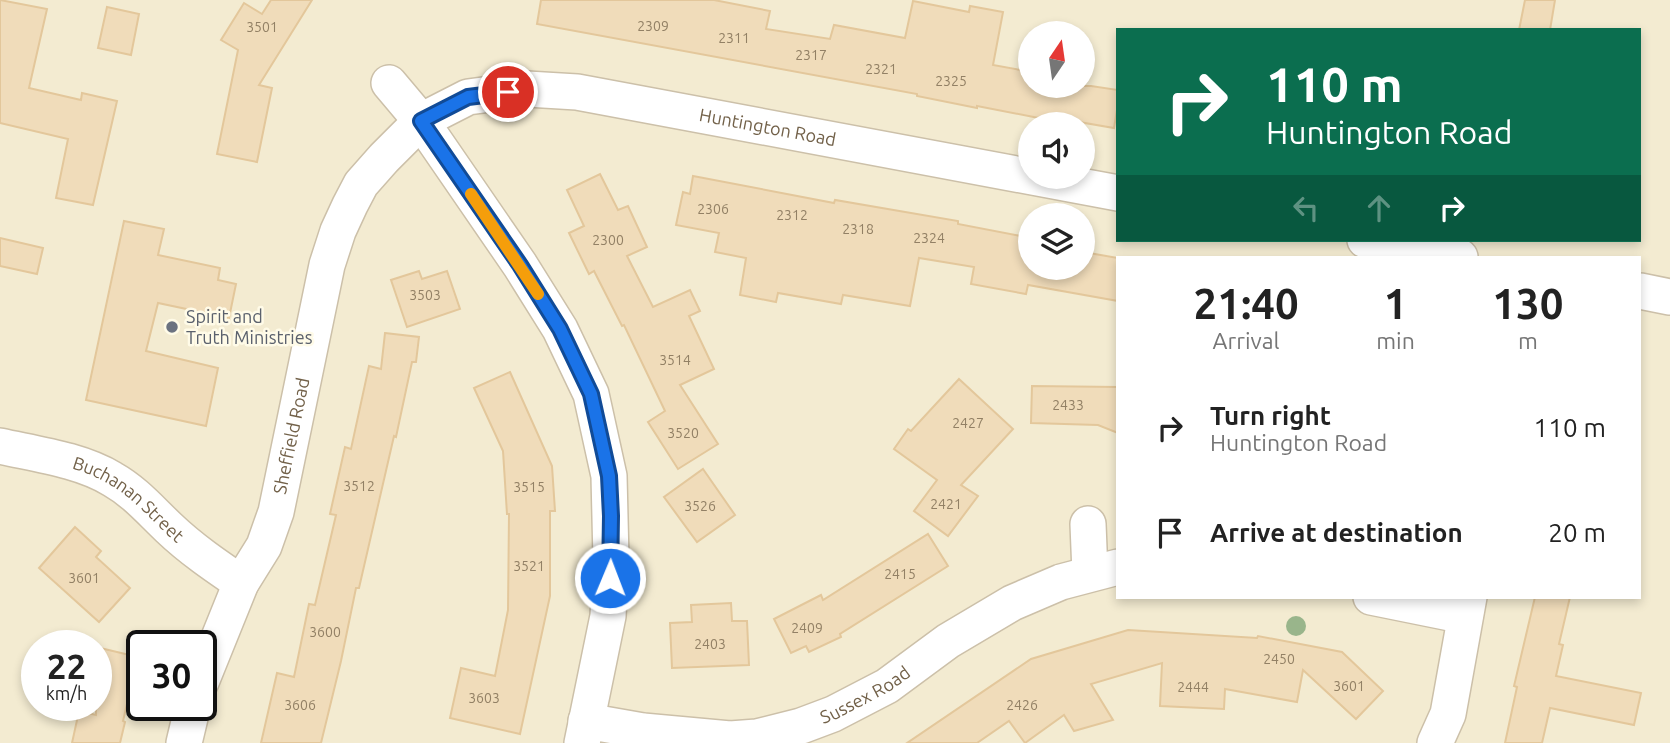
<!DOCTYPE html>
<html lang="en">
<head>
<meta charset="utf-8">
<style>
	:root { --surface:#fff; --page:#f6f6f6; --text:#222; --muted:#767676 }
	body { margin:0; font-family:Ubuntu,sans-serif; background:var(--page); color:var(--text); height:100vh; display:flex; flex-direction:column; font-size:26px; white-space:nowrap }
	* { box-sizing:border-box; margin:0 }
	p { font-size:23px; color:var(--muted) }
	.icon { flex:none; width:38px; height:38px; fill:none; stroke:currentColor; stroke-width:2; stroke-linecap:round; stroke-linejoin:round }
	.map { position:relative; flex:1; overflow:hidden }
	.details { position:absolute; left:1116px; top:256px; width:525px; height:343px; display:flex; flex-direction:column; background:var(--surface); border-radius:0px; box-shadow:0 4px 10px #0003 }
	.details>* { flex:none }
	.banner { position:absolute; left:1116px; top:28px; width:525px; height:214px; border-radius:0px; box-shadow:0 4px 10px #0003; background:#0b6e4f; color:#fff; overflow:hidden }
	.needle { width:46px; rotate:13deg }
	.tools { position:absolute; left:1018px; top:21px; display:grid; gap:14px }
	.tools a { display:grid; place-items:center; width:77px; height:77px; border-radius:50%; background:var(--surface); box-shadow:0 4px 10px #0003; font-size:35px }
	.speed { position:absolute; left:21px; top:630px; display:flex; gap:14px; font-size:35px; font-weight:700; text-align:center }
	.speed>* { display:grid; place-content:center; width:91px; height:91px; border-radius:50%; background:var(--surface); box-shadow:0 4px 10px #0003; line-height:1 }
	.speed small { font-size:18px; font-weight:400 }
	.speed .limit { border:4px solid #111; border-radius:10px; background:#fff; color:#111 }
	.pin { position:absolute; display:grid; place-items:center; width:60px; height:60px; color:#fff; margin:-30px; border:4px solid #fff; border-radius:50%; box-shadow:0 2px 7px #0007 }
	.me { position:absolute; width:77px; margin:-38px; rotate:1deg; stroke-linejoin:round; filter:drop-shadow(0 0 5px #0008) }
	.turn { display:flex; align-items:center; gap:24px; height:147px; padding:0 35px; font-size:32px }
	.turn .icon { width:91px; height:91px; stroke-width:2.5 }
	.turn b { display:block; font-size:49px; line-height:60px }
	.lanes { display:flex; align-items:center; height:66px; padding:0 35px; background:#0003; justify-content:center; gap:35px; direction:ltr }
	.lanes .off { opacity:.35 }
	.eta { display:flex; justify-content:space-evenly; align-items:center; height:119px; text-align:center }
	.eta b { font-size:42px; font-weight:700; line-height:49px }
	ul { padding:0; list-style:none }
	li { display:flex; align-items:center; gap:21px; height:105px; padding:0 35px }
	li div { flex:1 }
	li b { display:block; font-size:26px }
	li em { font-style:normal }
	.map>svg:first-child { display:block }
	.residential { fill:#f3ebd1; fill-rule:evenodd }
	.building { fill:#f0dcba; stroke:#e3c79b; stroke-width:2 }
	.lines { fill:none; stroke-linecap:round; stroke-linejoin:round }
	.street-casing { stroke:#ccc0a9; stroke-width:38 }
	.street { stroke:#fff; stroke-width:35 }
	.tree { fill:#99b58b }
	.route-casing { stroke:#114b97; stroke-width:18 }
	.route { stroke:#1a73e8; stroke-width:12 }
	.slow { stroke:#f59e0b; stroke-width:12 }
	.worship-dot { fill:#6b7280; stroke:#fffbe8; stroke-width:2.5 }
	.labels { text-anchor:middle; stroke-width:5; stroke-linejoin:round; paint-order:stroke }
	.number-label { font-size:14px; fill:#928065 }
	.street-label { font-size:18px; fill:#726149; stroke:#fffbe8 }
	.worship-label { font-size:18px; fill:#5b616d; stroke:#fffbe8; text-anchor:start }
</style>
</head>
<body>
<div class="map">
<svg width="1670" height="743" viewBox="0 0 1670 743">
	<rect width="100%" height="100%" fill="#fcf8e2"/>
	<path class="residential" d="M0,0h1670v743h-1670zM1118,30h522v210h-522zM1031,33h52v53h-52zM1031,124h52v53h-52zM1031,215h52v53h-52zM1118,257h522v340h-522zM37,646h59v59h-59zM142,646h59v59h-59z"/>
	<g class="building">
		<path d="M0,0l47,9 -18,79 52,12 1,-7 35,8 -24,104 -37,-7 12,-59 -68,-16z"/>
		<path d="M271,0h41l-53,85 13,3 -15,74 -40,-8 21,-104 -17,-10 23,-37 18,11z"/>
		<path d="M541,0h173l56,11 -4,18 64,10 4,-14 71,13 8,-37 56,11 1,-6 33,6 -10,53 38,7v14h60l27,4v14l-4,24 -64,-11 -1,3 -72,-14v2l-60,-12v-2l-380,-70z"/>
		<path d="M1525,0h30l-5,30h-31z"/>
		<path d="M107,7l32,7 -8,41 -33,-7z"/>
		<path d="M600,174l18,36 10,-4 19,41 -20,9 26,51 37,-17 10,21 -11,5 25,53 -34,16 38,59 -40,25 -30,-47 17,-11 -41,-86 -2,1 -28,-55 -5,3 -20,-41 15,-7 -17,-36z"/>
		<path d="M693,176l141,27 1,-3 123,21v3l73,14v30h52v-16l35,6v43l-90,-16 -2,9 -55,-10 3,-17 -55,-9 -9,48 -67,-11 -2,9 -63,-11 -2,9 -36,-7 6,-37 -31,-6 4,-19 -43,-8 7,-33 7,2z"/>
		<path d="M124,221l40,8 -6,26 62,13 -2,12 18,4 -7,34 -71,-15 -12,48 72,17 -12,58 -120,-26z"/>
		<path d="M0,238l43,10 -6,26 -37,-8z"/>
		<path d="M419,271l3,8 25,-8 13,38 -53,18 -16,-47z"/>
		<path d="M385,333l34,4 -3,25h-4l-16,75 -2,-1 -35,152h-3l-15,73 -20,82h-60l16,-70 17,4 15,-73 6,1 21,-90 -6,-1 15,-67 6,2 18,-83 12,3z"/>
		<path d="M510,372l42,94 3,45h-5v85l-30,138 -70,-16 11,-50 34,8 13,-66 1,-96h-2l-4,-63 -29,-63z"/>
		<path d="M959,379l54,50 -52,56 17,11 -30,40 -34,-25 23,-31 -43,-31 14,-20 3,2z"/>
		<path d="M1032,386l86,1v46l-20,-8 -67,-2z"/>
		<path d="M703,469l32,46 -38,27 -33,-45z"/>
		<path d="M75,527l26,24 -5,6 34,31 -31,34 -60,-54z"/>
		<path d="M928,534l20,32 -108,68 1,3 -32,15 -3,-6 -15,7 -17,-34 47,-24 2,5z"/>
		<path d="M1535,597h35l-11,47 4,1 -7,31 85,17 -7,32 -84,-17 -8,35h-37l12,-56 -3,-1z"/>
		<path d="M731,603l1,18h15l2,44 -77,3 -2,-45 22,-1 -1,-17z"/>
		<path d="M1128,630l129,8 1,-2 84,16 41,39 -27,28 -53,-49 -6,32 -72,-13 -1,20 -64,-3 2,-43 -71,21 22,36 -39,11 -10,-16 -39,28 -16,-22 -32,22h-70l124,-84z"/>
		<path d="M96,647l42,10 -15,64 2,1 -5,21h-48l7,-32 17,4z"/>
	</g>
	<g class="lines">
		<g class="street-casing">
			<g id="street">
				<path d="M389,83l32,38 99,144 40,64 31,65 18,82 2,83 -3,57 -26,127"/>
				<path d="M1365,240l95,17"/>
				<path d="M1640,291l30,6"/>
				<path id="s1" d="M0,446c36,8 81,14 112,33 23,13 38,31 57,49 22,21 47,38 72,55"/>
				<path d="M1088,524l2,49"/>
				<path d="M1371,597l94,19"/>
				<path id="s2" d="M201,682l40,-99 23,-37 12,-34 51,-247 11,-34 12,-26 11,-21 23,-26 37,-37 47,-24 59,-8 50,3 541,101"/>
				<path id="s3" d="M586,721l57,10 87,8 27,-2 44,-11 32,-12 54,-28 61,-45 64,-38 49,-21 57,-15"/>
				<path d="M184,743l9,-38"/>
				<path d="M1435,743l13,-29 21,-117"/>
			</g>
		</g>
		<use href="#street" class="street"/>
	</g>
	<circle class="tree" cx="1296" cy="626" r="10"/>
	<g class="lines">
		<g class="route-casing">
			<path id="route" d="M508,92l-40,5 -47,24 99,144 40,64 31,65 18,82 2,40 -1,62"/>
		</g>
		<use href="#route" class="route"/>
		<path class="slow" d="M471,194l67,100"/>
	</g>
	<circle class="worship-dot" cx="172" cy="327" r="7"/>
	<g class="labels">
		<g class="number-label">
			<text x="653" y="31">2309</text>
			<text x="262" y="32">3501</text>
			<text x="734" y="43">2311</text>
			<text x="811" y="60">2317</text>
			<text x="881" y="74">2321</text>
			<text x="951" y="86">2325</text>
			<text x="713" y="214">2306</text>
			<text x="792" y="220">2312</text>
			<text x="858" y="234">2318</text>
			<text x="929" y="243">2324</text>
			<text x="608" y="245">2300</text>
			<text x="425" y="300">3503</text>
			<text x="675" y="365">3514</text>
			<text x="1068" y="410">2433</text>
			<text x="968" y="428">2427</text>
			<text x="683" y="438">3520</text>
			<text x="359" y="491">3512</text>
			<text x="529" y="492">3515</text>
			<text x="946" y="509">2421</text>
			<text x="700" y="511">3526</text>
			<text x="529" y="571">3521</text>
			<text x="900" y="579">2415</text>
			<text x="84" y="583">3601</text>
			<text x="807" y="633">2409</text>
			<text x="325" y="637">3600</text>
			<text x="710" y="649">2403</text>
			<text x="1279" y="664">2450</text>
			<text x="1349" y="691">3601</text>
			<text x="1193" y="692">2444</text>
			<text x="484" y="703">3603</text>
			<text x="300" y="710">3606</text>
			<text x="1022" y="710">2426</text>
		</g>
		<g class="street-label">
			<text dy="6" stroke="none"><textPath href="#s2" startOffset="970">Huntington Road</textPath></text>
			<text dy="6" stroke="none"><textPath href="#s2" startOffset="264">Sheffield Road</textPath></text>
			<text dy="6" stroke="none"><textPath href="#s1" startOffset="142">Buchanan Street</textPath></text>
			<text dy="6" stroke="none"><textPath href="#s3" startOffset="289">Sussex Road</textPath></text>
		</g>
		<g class="worship-label">
			<text x="186" y="323">Spirit and<tspan x="186" dy="21">Truth Ministries</tspan></text>
		</g>
	</g>
</svg>
<div class="tools">
<a><svg class="needle" viewBox="-14 -14 28 28"><path d="M0-13l5 13h-10z" fill="#e53935"/><path d="M0 13l5-13h-10z" fill="#767676"/></svg></a>
<a><svg class="icon" aria-label="sound" viewBox="0 0 24 24"><path d="M4 9h4l5-4v14l-5-4H4zM17 9q2 3 0 6"/></svg></a>
<a><svg class="icon" aria-label="layers" viewBox="0 0 24 24"><path d="M12 4l9 5-9 5-9-5zM3 14l9 5 9-5"/></svg></a>
</div>
<div class="speed"><div>22<small>km/h</small></div><div class="limit">30</div></div>
<div class="pin" style="left:508px;top:92px;background:#d93025"><svg class="icon" aria-label="arrive" viewBox="0 0 24 24"><path d="M6 21V4h12l-3 4 3 4H6"/></svg></div>
<svg class="me" style="left:610px;top:578px" viewBox="-20 -20 40 40"><circle r="17" fill="#1a73e8" stroke="#fff" stroke-width="3"/><path d="M0-11L8 9 0 5-8 9z" fill="#fff"/></svg>
<div class="banner">
<div class="turn"><svg class="icon" aria-label="right" viewBox="0 0 24 24"><path d="M7 20v-9h11M14 6l5 5-5 5"/></svg><div><b>110 m</b>Huntington Road</div></div>
<div class="lanes"><svg class="icon off" aria-label="left" viewBox="0 0 24 24"><path d="M17 20v-9H6M10 6l-5 5 5 5"/></svg><svg class="icon off" aria-label="ahead" viewBox="0 0 24 24"><path d="M12 20V5M6 11l6-6 6 6"/></svg><svg class="icon" aria-label="right" viewBox="0 0 24 24"><path d="M7 20v-9h11M14 6l5 5-5 5"/></svg></div>
</div>
<section class="details">
<div class="eta">
<div><b>21:40</b><p>Arrival</p></div>
<div><b>1</b><p>min</p></div>
<div><b>130</b><p>m</p></div>
</div>
<ul>
<li><svg class="icon" aria-label="right" viewBox="0 0 24 24"><path d="M7 20v-9h11M14 6l5 5-5 5"/></svg><div><b>Turn right</b><p>Huntington Road</p></div><em>110 m</em></li>
<li><svg class="icon" aria-label="arrive" viewBox="0 0 24 24"><path d="M6 21V4h12l-3 4 3 4H6"/></svg><div><b>Arrive at destination</b></div><em>20 m</em></li>
</ul>
</section>
</div>
</body>
</html>
